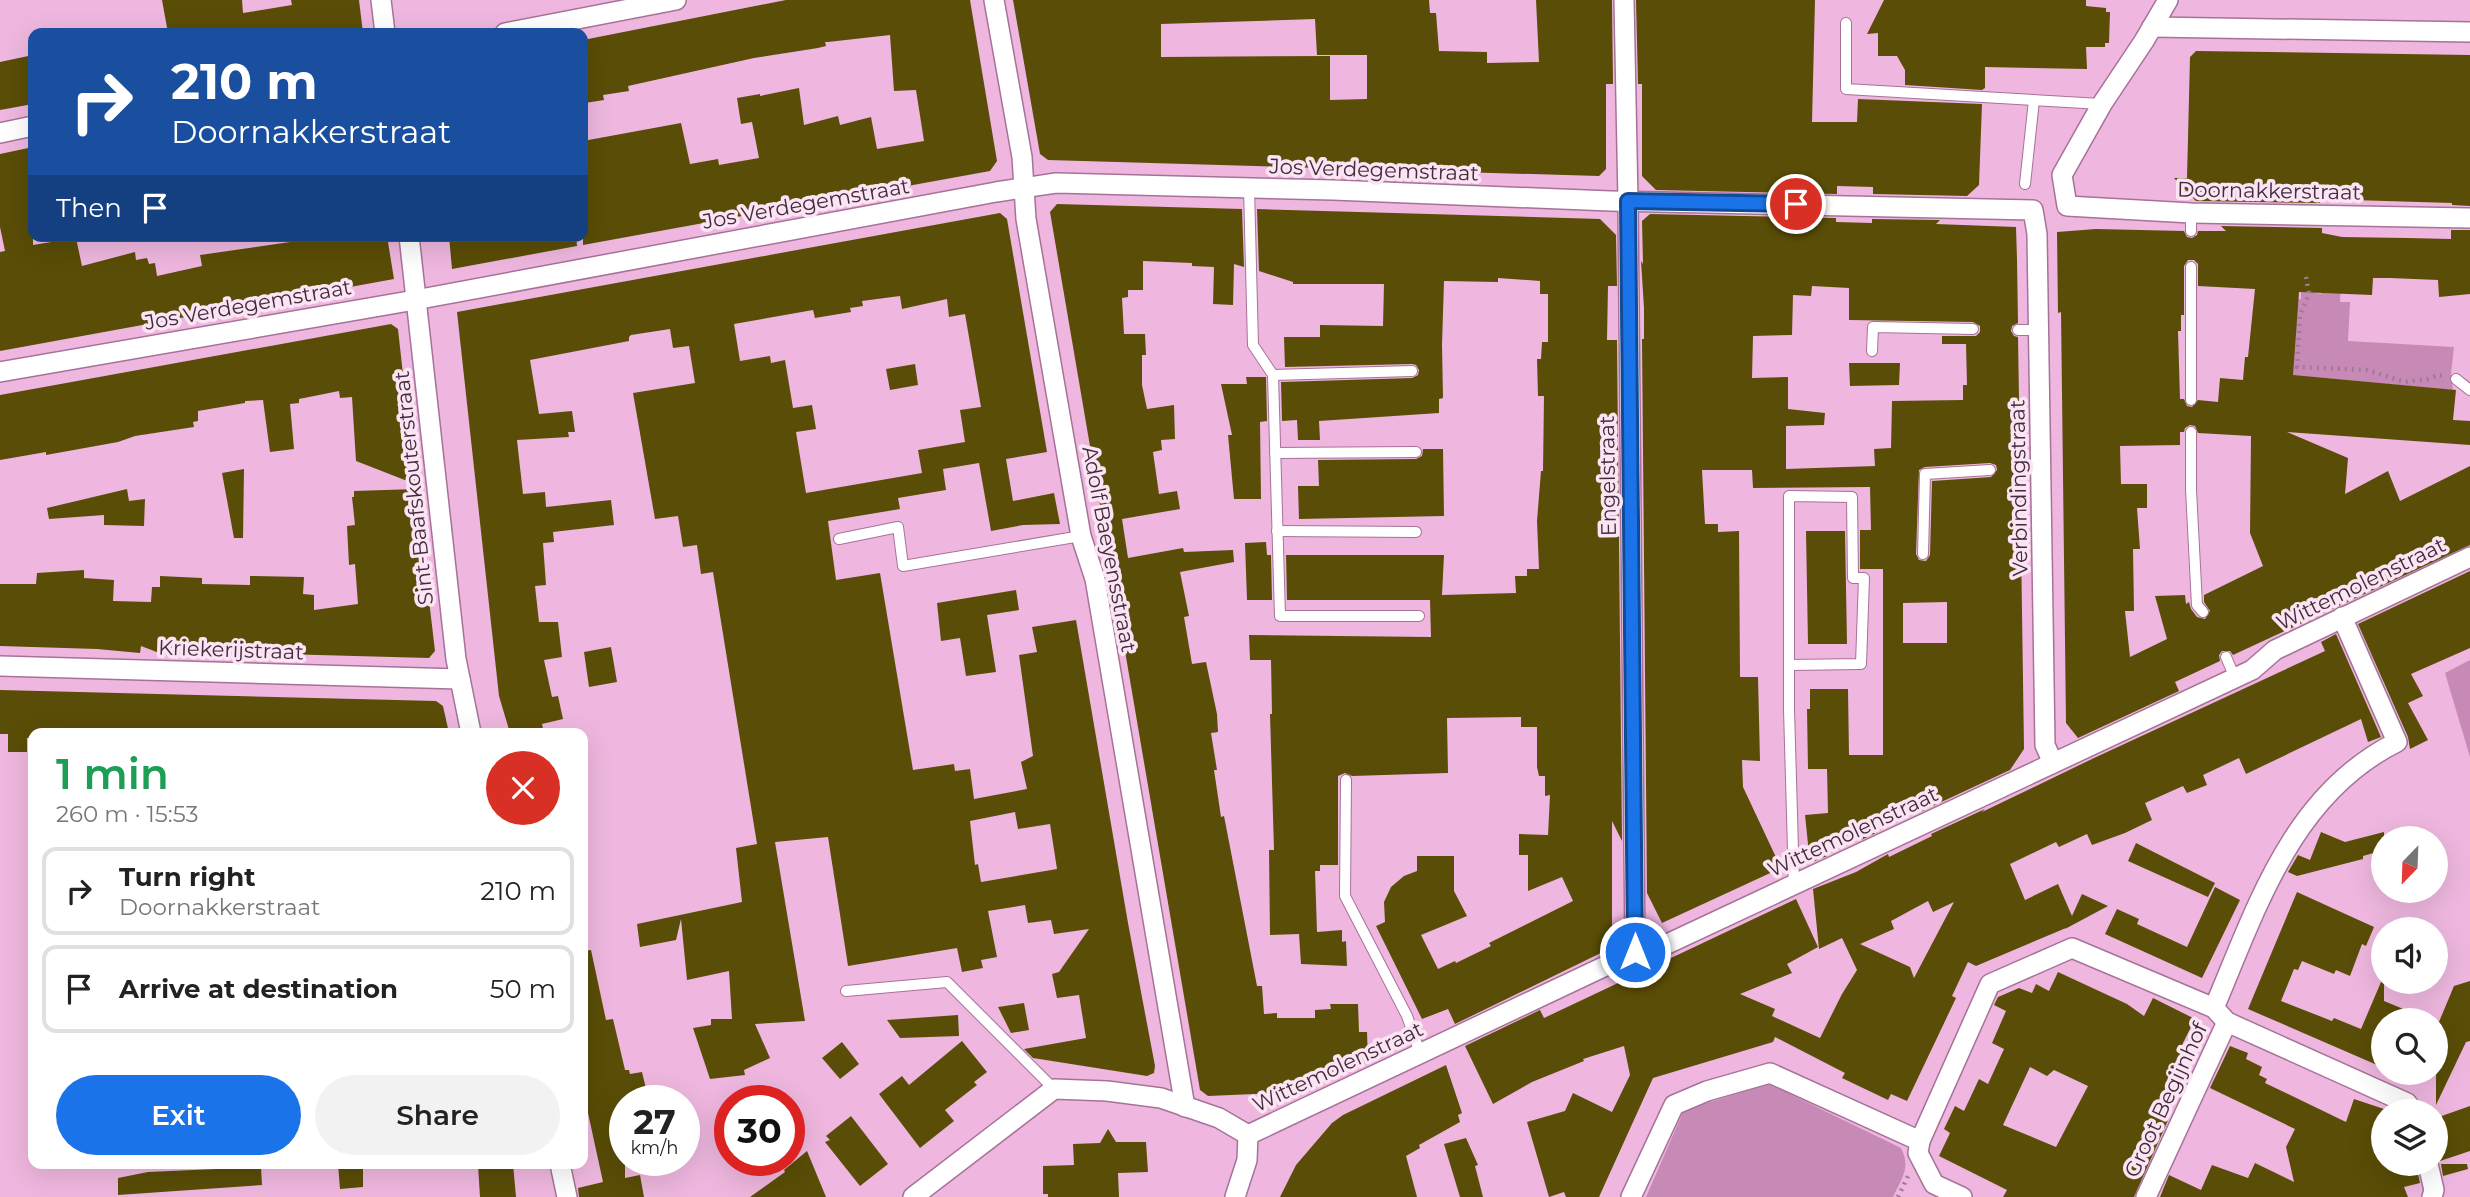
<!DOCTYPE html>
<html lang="en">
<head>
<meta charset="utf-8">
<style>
	:root { --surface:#fff; --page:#f2f2f2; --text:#222; --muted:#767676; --line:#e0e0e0; --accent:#1a73e8 }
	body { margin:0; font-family:Montserrat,sans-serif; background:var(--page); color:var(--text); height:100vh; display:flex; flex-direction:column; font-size:26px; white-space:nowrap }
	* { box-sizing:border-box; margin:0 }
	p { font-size:23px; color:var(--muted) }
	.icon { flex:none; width:38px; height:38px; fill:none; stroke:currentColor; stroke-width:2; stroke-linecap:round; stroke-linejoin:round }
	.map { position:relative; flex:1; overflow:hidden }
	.panel { position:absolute; left:28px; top:728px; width:560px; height:441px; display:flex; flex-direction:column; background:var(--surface); border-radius:14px; box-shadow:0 7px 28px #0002 }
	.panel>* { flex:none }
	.top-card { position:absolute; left:28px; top:28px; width:560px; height:214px; border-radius:14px; box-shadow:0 7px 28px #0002; background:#1a4fa0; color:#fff; overflow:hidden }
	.needle { width:46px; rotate:203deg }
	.controls { position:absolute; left:2371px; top:826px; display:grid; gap:14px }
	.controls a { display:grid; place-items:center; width:77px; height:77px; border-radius:50%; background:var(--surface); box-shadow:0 7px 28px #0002; font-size:35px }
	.speed { position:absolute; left:609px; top:1085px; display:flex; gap:14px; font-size:35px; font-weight:700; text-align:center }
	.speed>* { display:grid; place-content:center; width:91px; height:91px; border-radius:50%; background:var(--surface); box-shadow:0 7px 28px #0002; line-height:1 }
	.speed small { font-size:18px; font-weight:400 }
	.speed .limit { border:10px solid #d22; background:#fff; color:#111 }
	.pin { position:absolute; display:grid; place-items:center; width:60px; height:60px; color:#fff; margin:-30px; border:4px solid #fff; border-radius:50%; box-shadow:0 2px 7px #0007 }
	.me { position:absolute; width:77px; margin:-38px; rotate:0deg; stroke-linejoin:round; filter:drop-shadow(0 0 5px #0008) }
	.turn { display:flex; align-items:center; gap:24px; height:147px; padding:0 28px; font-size:32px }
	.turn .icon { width:91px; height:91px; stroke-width:2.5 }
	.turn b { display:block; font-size:49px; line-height:60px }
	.then { display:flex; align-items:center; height:66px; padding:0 28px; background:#0003; gap:14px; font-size:26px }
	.round { display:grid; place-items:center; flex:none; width:74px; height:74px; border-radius:37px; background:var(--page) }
	.summary { display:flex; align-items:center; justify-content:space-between; height:119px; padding:0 28px }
	h1 { font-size:42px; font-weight:600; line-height:52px; color:#1e9e55 }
	.action { display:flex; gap:14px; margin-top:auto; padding:14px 28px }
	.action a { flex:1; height:80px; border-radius:42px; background:var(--accent); color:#fff; font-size:28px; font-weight:600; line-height:80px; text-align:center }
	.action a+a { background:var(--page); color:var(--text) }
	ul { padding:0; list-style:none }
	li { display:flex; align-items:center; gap:21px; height:88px; margin:0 14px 10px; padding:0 14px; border:4px solid var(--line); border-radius:14px }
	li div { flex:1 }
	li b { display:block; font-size:26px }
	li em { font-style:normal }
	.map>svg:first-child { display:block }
	.green { fill:#c789b6 }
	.building { fill:#5a4d07; fill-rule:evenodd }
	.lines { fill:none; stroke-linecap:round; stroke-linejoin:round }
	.service-casing { stroke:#a67298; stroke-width:12 }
	.minor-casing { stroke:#a67298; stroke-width:22 }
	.path { stroke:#a27997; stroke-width:4.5; stroke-dasharray:2 5; stroke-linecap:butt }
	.service { stroke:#fff; stroke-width:10 }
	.minor { stroke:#fff; stroke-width:19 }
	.route-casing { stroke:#114b97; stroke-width:18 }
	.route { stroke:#1a73e8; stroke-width:12 }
	.labels { text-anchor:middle; stroke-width:7; stroke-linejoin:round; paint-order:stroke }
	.street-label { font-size:21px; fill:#422c3c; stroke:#fbe4f4 }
</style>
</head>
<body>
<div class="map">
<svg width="2470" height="1197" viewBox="0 0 2470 1197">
	<rect width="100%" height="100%" fill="#efb7df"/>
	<g class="green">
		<path d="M2322,276l19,1 -1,25h10l-2,39 106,6 -3,27 2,16 -140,-13 -22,6 2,-83 8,-1v-10l20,5z"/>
		<path d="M2470,660v97l-25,-84z"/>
		<path d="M1769,1084l132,64c10,20 1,30 -8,49h-247l38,-87z"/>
	</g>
	<g class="building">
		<path d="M162,0h80l1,13 49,-8 -1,-5h68l4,33h-195z"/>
		<path d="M786,0h184l27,161 -7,10 -407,74v-104l98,-18 9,41 28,-5 1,6 40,-7 -7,-36 -11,2 -4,-26 23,-4v2l39,-8 5,37 34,-9 2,9 31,-8 6,32 47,-8 -8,-51 -22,1 -4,-56 -62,7h-3l1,4 -8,2 -64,10 -126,28 1,5 -26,4 1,5 -19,3 -2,-63z"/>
		<path d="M1013,0h416l1,13h6l3,38 48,1v11l52,-1 -3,-62h76l1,84h-7v85l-7,7 -551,-16 -8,-6zM1315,19l2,36h50v44l-37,1v-44l-169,1v-33z"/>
		<path d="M1636,0h179l-3,122h45l1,-23 124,5 -3,81 -12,11 -94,-2v-7l-36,-1v8l-181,-4 -14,-14v-92h-4z"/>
		<path d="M1884,0h202v6l20,2v4h4l-1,31h-4v4h-19l1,22 -102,-2v21l-3,2 -77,-5v-15l-8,-14h-19v-23l-11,1z"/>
		<path d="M2196,51l274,4v151l-18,-1v-2l-133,-4 1,4 -124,-2 -22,-23h13l3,-121z"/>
		<path d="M33,55v49l-33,6v-48z"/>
		<path d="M33,147v98l43,-7 6,28 53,-14 1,8 11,-2 2,6 6,-1 2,13 45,-10 -2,-11 104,-15 -1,-4h84l7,43 -394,72v-99l5,-1 -5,-24v-73z"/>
		<path d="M1057,204l185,5 2,58 -10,-3 -1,41 -20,-1 1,-37 -22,-1v-3l-49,-2v29h-15v7l-6,1 2,36h21l1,21h-4v30l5,24 27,-4 1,34 -14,1 1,10 -9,2 6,42 18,-3 3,18 -58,10 6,39 55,-10 1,4 49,-2 1,12 -54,10 9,44 -5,1 8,47 14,-2 11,52 1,18 -7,1 6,37h-3l7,47 3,-1 33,170h5l2,28 13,-1v5h38v-8l16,-1 -1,-5h28l1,28h8l1,30 -64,30 -96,4 -8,-6 -150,-878z"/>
		<path d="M1257,209l343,10 16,16 1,51h-9l-1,54h10l5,501 -10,-20v123l-3,5 -154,75 -7,-15 -26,10 -46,-93 9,-4 -1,-20 7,-15 13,-11 13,-5v-15h37v35l13,25 -46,19 17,34 17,-8 1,2 35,-17 -2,-3 84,-42 -11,-24 -34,14v-36h-9v-21l29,1 2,-40 -5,1v-20h-6l-2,-9v-40h-16v-10l-74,1 1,55 -96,3 -7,-3 -7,3v89h-18v6h-5l2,61 25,-2v12l4,-1 1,25 -46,-2 -2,-30 -29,1 -1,-85h5l-4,-136h2l-1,-54h-21l-1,-25 182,2 -1,-37h-143l-1,-45h158l-2,40 74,-2 -1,-17h12v-7h12l-2,-48 4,-50h2l1,-75h-6l-1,-37h4l1,-17h6v-48h-8v-13l-42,-3v4l-54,-1 -2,64 1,53 -4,1v14l-120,8 1,19h-22l-1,-20 -15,1 -1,-39 131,-4 6,-3 1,-5 -3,-5 -4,-1 -127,3 -1,-30h36v-12l63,1 1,-42h-91v-2l-34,-11z"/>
		<path d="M1000,213l7,6 40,233 -41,7 7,42 41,-8 6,31 -37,1 -32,6 -12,-68 -36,6 3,21 -48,8 2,11 -72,12 8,59 44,-7 33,197 41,-6 1,7 15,-2 4,30 53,-10 -6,-27 12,-6 -14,-101 18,-3 -5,-25 44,-7 52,303 27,143 -1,7 -7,3 -114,-18 -9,-9 62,-11 -7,-43 -22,3 -5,-24 7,-2 30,-43 -35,5 -3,-14 -23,3 -3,-18 -37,6 9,46 -16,3 2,8 -21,4 -5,-24 -109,18 -20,-129 -53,5 30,179 -50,3 15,34 -26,12 1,5 -35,4 -17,-51 18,-3v-6h21l-3,-48 -42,9 -6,-61 -5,21 -36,7 -3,-23 105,-22 -6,-54 21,-4 -44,-272 -12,2 -4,-29 -14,2 -5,-31 -23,3 -22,-126 62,-10 -6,-37 -16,2 -3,-19 -39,6 -2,2v4l-99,19 9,54 33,-3 3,21h-7l1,5 -52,3 6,54 22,-2 1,15 65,-7 3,25 -61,7 1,10 -11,1 3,42 -11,1 4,36h19l4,35 -18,3 8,37 6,-1 5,23 -21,5 2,9h-34l-11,-37 -42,-384zM900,296l2,13 45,-10 2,18 16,-3 16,93 -21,3 5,32 -47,8 4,23 -116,20 -10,-61 20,-3 -4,-24 -19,3 -8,-48 -14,3 -1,-7 -30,5 -6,-37 79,-14 2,8 36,-6 -1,-4 13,-2 -1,-5zM1015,812l3,17 32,-5 7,45 -76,13 -3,-18 -3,1 -5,-44z"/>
		<path d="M1650,214l186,4v4l36,1v-4l68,1 -4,4 80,3 1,32 1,64 -6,3 -1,5 3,5 4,1 2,125 -5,1 -2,6 1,5 6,2 4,273 -14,21 -90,42 -4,-8 -42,20 4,8 -17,8 -4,-9 -34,16 4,9 -17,7 -5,-48 23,-2 -1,-44h-19l-1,-60h3v-20h38l1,66h34v-186h-23v-39h11l-1,-43 -117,1 -1,-18h-50l3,54h13v8l21,-1 1,146h18l2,84 -18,-1 1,27 38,81 -119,55 -15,-30 -5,-554h2v-31l-3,-47 2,3 -1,-43zM1812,286l37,2v32l124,2 7,4v6l-4,4h-34v8h24l1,41h-4v15l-71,1 -1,47 -17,1 1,17 -89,3v-43l38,-1 1,-12 -37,-4v-32l-36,1 1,-42 39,-1 1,-40 18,1zM1990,463l6,2 1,5 -6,7 -59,4 -2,74 -4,6 -7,-1 -3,-6 3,-84 6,-3zM1947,602v41h-44v-40z"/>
		<path d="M2221,226l101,2v5l20,4 65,1 44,1v-9h19v64l-31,3 -1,-17 -48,-2h-17l-1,17 -73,-3 -6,83 163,15 -3,30 17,1v24l-183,-13 61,26 -3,36 43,-23 12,30 70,-35v79l-237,110 -3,-4h-8l-3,4 1,6 -45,21 4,9 -101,47 -12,-15 -5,-411 -3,1 -1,-81 39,-3 88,2 3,6 5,1 5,-3 1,-4h28zM2188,260h6l4,4v22l57,3 -7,68h-3l-2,23 -23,-2 -2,24 -20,-2 -6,7 -5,-1 -3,-7h-4l-2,-68h3v-16h3v-49zM2190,425l5,1 3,7 53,3 -1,97 13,33 -59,29v7l6,9 -5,8 -8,-2 -6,-8 -2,-7 -3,2 -1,-9 -30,1 12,43 -37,18 -5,-46h9l-1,-62h7l-3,-41h10v-24h-26l-1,-38 60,-1v-13h4l1,-4z"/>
		<path d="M449,236h127l1,10 -125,23z"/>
		<path d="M391,324l7,5 17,155 -59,-23 -4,-64 -12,1 -1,-7 -40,8v4l-9,1 4,45 -24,3 -7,-52 -18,1v2l-47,8v10l-5,1 1,5 -59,9 -17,6 -72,13v-3l-46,8v-65z"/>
		<path d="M1849,363h51l-1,22 -49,1z"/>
		<path d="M915,364l3,21 -28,5 -4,-21z"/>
		<path d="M1246,377h20l1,44 -7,1 1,77h-27l-6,-64h4l-11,-51h26z"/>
		<path d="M1423,449h20l1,67 -145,3 -1,-33h21l-1,-26 98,-1 6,-3z"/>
		<path d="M244,469l-1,69h-9l-12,-65z"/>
		<path d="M127,489l2,12 16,-2 -1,27 -40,-1v-10l-55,4 -2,-11z"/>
		<path d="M416,489l19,162 -6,7 -189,-5v3l-22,-1 1,-2 -39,-1v3l-18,-1 -21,-8 -1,7 -43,-4 -97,-3v-62h36l1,-11 47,-3v8l30,2 -1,21 38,1 1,-15h8v-11l42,2v6l48,1v-9l54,1 -1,17 11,1v15l44,-6 -3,-40 -6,1 -2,-39 8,-1 -3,-28h2v-6z"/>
		<path d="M1806,531h39l2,113h-39z"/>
		<path d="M1266,542l1,13h4l1,45h-25l-2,-57z"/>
		<path d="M2470,571v77l-59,26 12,22 -15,7 20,37 -18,9 -2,-12 -50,-113z"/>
		<path d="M1016,590l3,20 -32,5 9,57 -30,4 -6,-38 -19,3 -4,-38z"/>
		<path d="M2336,634l45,103 -13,5 -7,-23 -115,55 -7,-16 -36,17 4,10 -20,8 -4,-7 -38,17 7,17 -27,13 -33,12 -5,-11 -28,13 -3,-5 -46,22 15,36 33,-16 14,32 10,-22 26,12 -43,23 1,-1 -90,38 -8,-4 -16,34 4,2 -49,103 -16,-7 -3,6 -46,-22 3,-5 -70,-36 -2,5 -120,36 -54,119h-33l-2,-5 -15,5 -22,-75 38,-11 8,-18 39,19 18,-37 -6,-29 -41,13 1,2 -52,21 -39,22 -28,-58 75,-36 4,8 252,-119 22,48 -31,17 5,9 -52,21 35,15 -3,7 48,22 22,-44 15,-24 -15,-32 -23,11 -6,-60 43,-17 32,-18 1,3 43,-21 -1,-2 54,-25 -3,3 112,-54 231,-107 -4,-9zM1928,901l5,11 21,-10 -40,76 -4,-11 -50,-23 34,-15 -3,-8z"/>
		<path d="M611,647l6,35 -28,5 -5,-35z"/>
		<path d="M0,690l436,11 7,5 6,27h-416v5h-6v14h-19v-18h-8z"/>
		<path d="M2321,832l24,10 39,-10v18l-21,6v3l-66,17 -9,-4 10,-17 12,5z"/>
		<path d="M2136,843l79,40 -7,14 -80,-36z"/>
		<path d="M2215,887l25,13 -38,78 -97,-44 12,-25 22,10 -2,5 50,23z"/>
		<path d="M2297,892l77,35 -8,19 -4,-2 -12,32 -14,-6 -2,4 -32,-13 -4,9 -4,-1 -13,32 51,20 2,-3 27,11 23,-54v26l46,19h-46v48l-136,-59z"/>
		<path d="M591,950l15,70 7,-1 12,51h4l1,4 12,-2 7,29h-24v77l15,-3 4,22h-65l-1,-9 25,-6 -20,-92v-139z"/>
		<path d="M2058,972l69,32 17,12 9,-18 42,21 -16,32 3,1 -26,58 13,8 -35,79h-131l4,-7 -68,-34 11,-23 -6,-4 11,-23 9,5 15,-32 9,5 16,-35 -12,-6 14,-32 -12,-6 4,-8 21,-9 13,5 4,-9 13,7zM2030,1067l17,9 7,-6 34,16 -32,61 -53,-22z"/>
		<path d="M2470,981v60l-4,1 -30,63v-76l18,-43z"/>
		<path d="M1024,1003l5,27 -18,3 -13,-26z"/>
		<path d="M958,1015l1,21 -59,2 -13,-18z"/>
		<path d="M962,1041l25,31 -13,10 3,3 -32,25 9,11 -34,27 -41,-54 23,-18 7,9z"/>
		<path d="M842,1042l17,22 -19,15 -18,-21z"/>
		<path d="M2230,1046l18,7 -2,6 16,8 -3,8 8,4 -2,4 81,39 8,-23 30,10v55h32l4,19 -16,4 4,10h-248l9,-22 32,15 11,-25 36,13 7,-15 39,19 -8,-35 9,-18 -85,-41z"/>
		<path d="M1446,1065l16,48 -4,2 2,7 -41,23 1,3 -14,8 11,41h-137l16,-32 36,-42 11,-8z"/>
		<path d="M2470,1106v45l-30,10 -4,-6v-37z"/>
		<path d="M851,1116l37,48 -28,22 -35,-44 5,-2 -4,-4z"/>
		<path d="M1108,1129l8,13h30l2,30 -30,1 1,24h-71v-3h-5v-28l31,-1 -1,-21 27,-1z"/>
		<path d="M1466,1138l12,27 -3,1 8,31h-23l-16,-53z"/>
		<path d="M807,1151l19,46h-76l35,-25 -1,-2z"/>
		<path d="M338,1164h25v23l-23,2z"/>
		<path d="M513,1164l3,33h-36l-2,-32z"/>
		<path d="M2441,1164h26l1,5 -25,7z"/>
		<path d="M261,1167l1,18 -144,10v-17l30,-6z"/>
	</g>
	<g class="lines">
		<g class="service-casing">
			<g id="service">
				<path d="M1846,23v66l255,15"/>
				<path d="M2025,184l9,-84"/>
				<path d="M1249,188l4,157 20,30 139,-4"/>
				<path d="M2191,213v18"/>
				<path d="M2191,267v133"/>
				<path d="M2018,330h21"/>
				<path d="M1872,351l1,-24 100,2"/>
				<path d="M1273,375l7,241h139"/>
				<path d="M2456,379l14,11"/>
				<path d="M2191,432v58l6,115 6,7"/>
				<path d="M1275,453l141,-1"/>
				<path d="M2020,469l21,-1"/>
				<path d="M1277,531l139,1"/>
				<path d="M839,539l59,-12 5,39 178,-30"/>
				<path d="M1923,554l2,-80 65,-4"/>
				<path d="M2226,657l9,21"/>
				<path d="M1789,665l72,-1 3,-86h-11l-1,-81 -63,-1v213l5,176"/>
				<path d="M1346,780l-1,116 62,120 13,37"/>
				<path d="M846,991l101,-9 107,107"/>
			</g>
		</g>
		<g class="minor-casing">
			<g id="minor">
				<path d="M381,0l4,33"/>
				<path d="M994,0l28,157 4,62 55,317 14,43 90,528"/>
				<path d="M1624,0l4,201 7,751"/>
				<path d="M2168,0l-24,41 -42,63 -40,71 5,31 124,7 279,5"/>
				<path d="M2152,27l318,5"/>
				<path d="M505,33l171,-33"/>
				<path d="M0,133l33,-7"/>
				<path d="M409,236l47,423 15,74"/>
				<path d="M0,372l415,-72 581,-108 60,-9 277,7 277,11 423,9 4,24 8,511 8,18"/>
				<path d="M0,666l460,13"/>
				<path d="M2214,1008c43,-101 78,-214 183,-266l-55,-125"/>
				<path d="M1248,1135l387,-183 28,-6 589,-276 23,-20 195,-93"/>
				<path d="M1920,1141l70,-157 82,-36 142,60 13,14 180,81 6,8"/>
				<path d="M560,1164l7,33"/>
				<path d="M2428,1164l6,26 -2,7"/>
				<path d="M913,1197l141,-108 53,2 54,7 58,20 29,17 -1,25 -12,37"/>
				<path d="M1631,1197l43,-92 33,-14 63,-18 150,68 -2,12 16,31 28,13"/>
				<path d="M2146,1197l81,-175"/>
			</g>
		</g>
		<g class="path">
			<path d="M2306,277l3,17 -9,21 -3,52 70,3 38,12 23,-3 10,-4 5,1"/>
			<path d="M1898,1197l10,-21"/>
		</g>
		<use href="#service" class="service"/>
		<use href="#minor" class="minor"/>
	</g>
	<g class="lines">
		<g class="route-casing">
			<path id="route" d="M1635,952l-7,-751 168,3"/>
		</g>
		<use href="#route" class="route"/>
	</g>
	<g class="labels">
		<g class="street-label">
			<text transform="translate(1374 170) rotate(2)" y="7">Jos Verdegemstraat</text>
			<text transform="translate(2269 191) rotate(1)" y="7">Doornakkerstraat</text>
			<text transform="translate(806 204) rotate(-10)" y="7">Jos Verdegemstraat</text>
			<text transform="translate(248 305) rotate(-10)" y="7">Jos Verdegemstraat</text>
			<text transform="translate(1608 476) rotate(-91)" y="7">Engelstraat</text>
			<text transform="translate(414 488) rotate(-96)" y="7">Sint-Baafskouterstraat</text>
			<text transform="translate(2019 488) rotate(-91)" y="7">Verbindingstraat</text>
			<text transform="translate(1109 549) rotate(79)" y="7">Adolf Baeyensstraat</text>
			<text transform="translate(2361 584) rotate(-26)" y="7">Wittemolenstraat</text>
			<text transform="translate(231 650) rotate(2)" y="7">Kriekerijstraat</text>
			<text transform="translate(1853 832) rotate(-25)" y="7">Wittemolenstraat</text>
			<text transform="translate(1338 1067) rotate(-25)" y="7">Wittemolenstraat</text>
			<text transform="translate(2166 1100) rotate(-65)" y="7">Groot Begijnhof</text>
		</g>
	</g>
</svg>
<div class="controls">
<a><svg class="needle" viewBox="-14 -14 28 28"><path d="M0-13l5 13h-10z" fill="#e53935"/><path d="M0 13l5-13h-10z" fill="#767676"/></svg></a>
<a><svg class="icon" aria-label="sound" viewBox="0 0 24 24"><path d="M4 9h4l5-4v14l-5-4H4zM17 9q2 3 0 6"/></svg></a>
<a><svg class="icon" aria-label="search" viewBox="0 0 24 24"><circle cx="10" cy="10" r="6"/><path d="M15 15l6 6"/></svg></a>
<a><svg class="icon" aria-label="layers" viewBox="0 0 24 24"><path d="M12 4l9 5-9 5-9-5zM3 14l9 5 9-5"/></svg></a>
</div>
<div class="speed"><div>27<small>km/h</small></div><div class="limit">30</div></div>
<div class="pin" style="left:1796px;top:204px;background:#d93025"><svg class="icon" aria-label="arrive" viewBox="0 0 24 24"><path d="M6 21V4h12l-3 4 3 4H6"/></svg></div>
<svg class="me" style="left:1635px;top:952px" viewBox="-20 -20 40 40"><circle r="17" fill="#1a73e8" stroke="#fff" stroke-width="3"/><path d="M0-11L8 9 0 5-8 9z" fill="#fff"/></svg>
<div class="top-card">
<div class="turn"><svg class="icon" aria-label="right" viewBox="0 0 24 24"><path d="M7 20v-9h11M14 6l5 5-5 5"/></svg><div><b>210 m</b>Doornakkerstraat</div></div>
<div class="then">Then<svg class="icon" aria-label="arrive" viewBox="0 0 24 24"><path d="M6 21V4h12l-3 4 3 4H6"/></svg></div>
</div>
<section class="panel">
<div class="summary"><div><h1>1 min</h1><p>260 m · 15:53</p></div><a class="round" style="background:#d93025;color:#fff"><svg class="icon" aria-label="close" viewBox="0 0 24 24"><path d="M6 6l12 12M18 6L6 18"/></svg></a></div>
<ul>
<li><svg class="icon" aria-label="right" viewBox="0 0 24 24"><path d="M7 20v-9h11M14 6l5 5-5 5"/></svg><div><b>Turn right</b><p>Doornakkerstraat</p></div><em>210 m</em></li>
<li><svg class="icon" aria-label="arrive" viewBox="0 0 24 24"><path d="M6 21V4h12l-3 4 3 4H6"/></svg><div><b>Arrive at destination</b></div><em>50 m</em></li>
</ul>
<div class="action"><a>Exit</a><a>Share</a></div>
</section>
</div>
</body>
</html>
